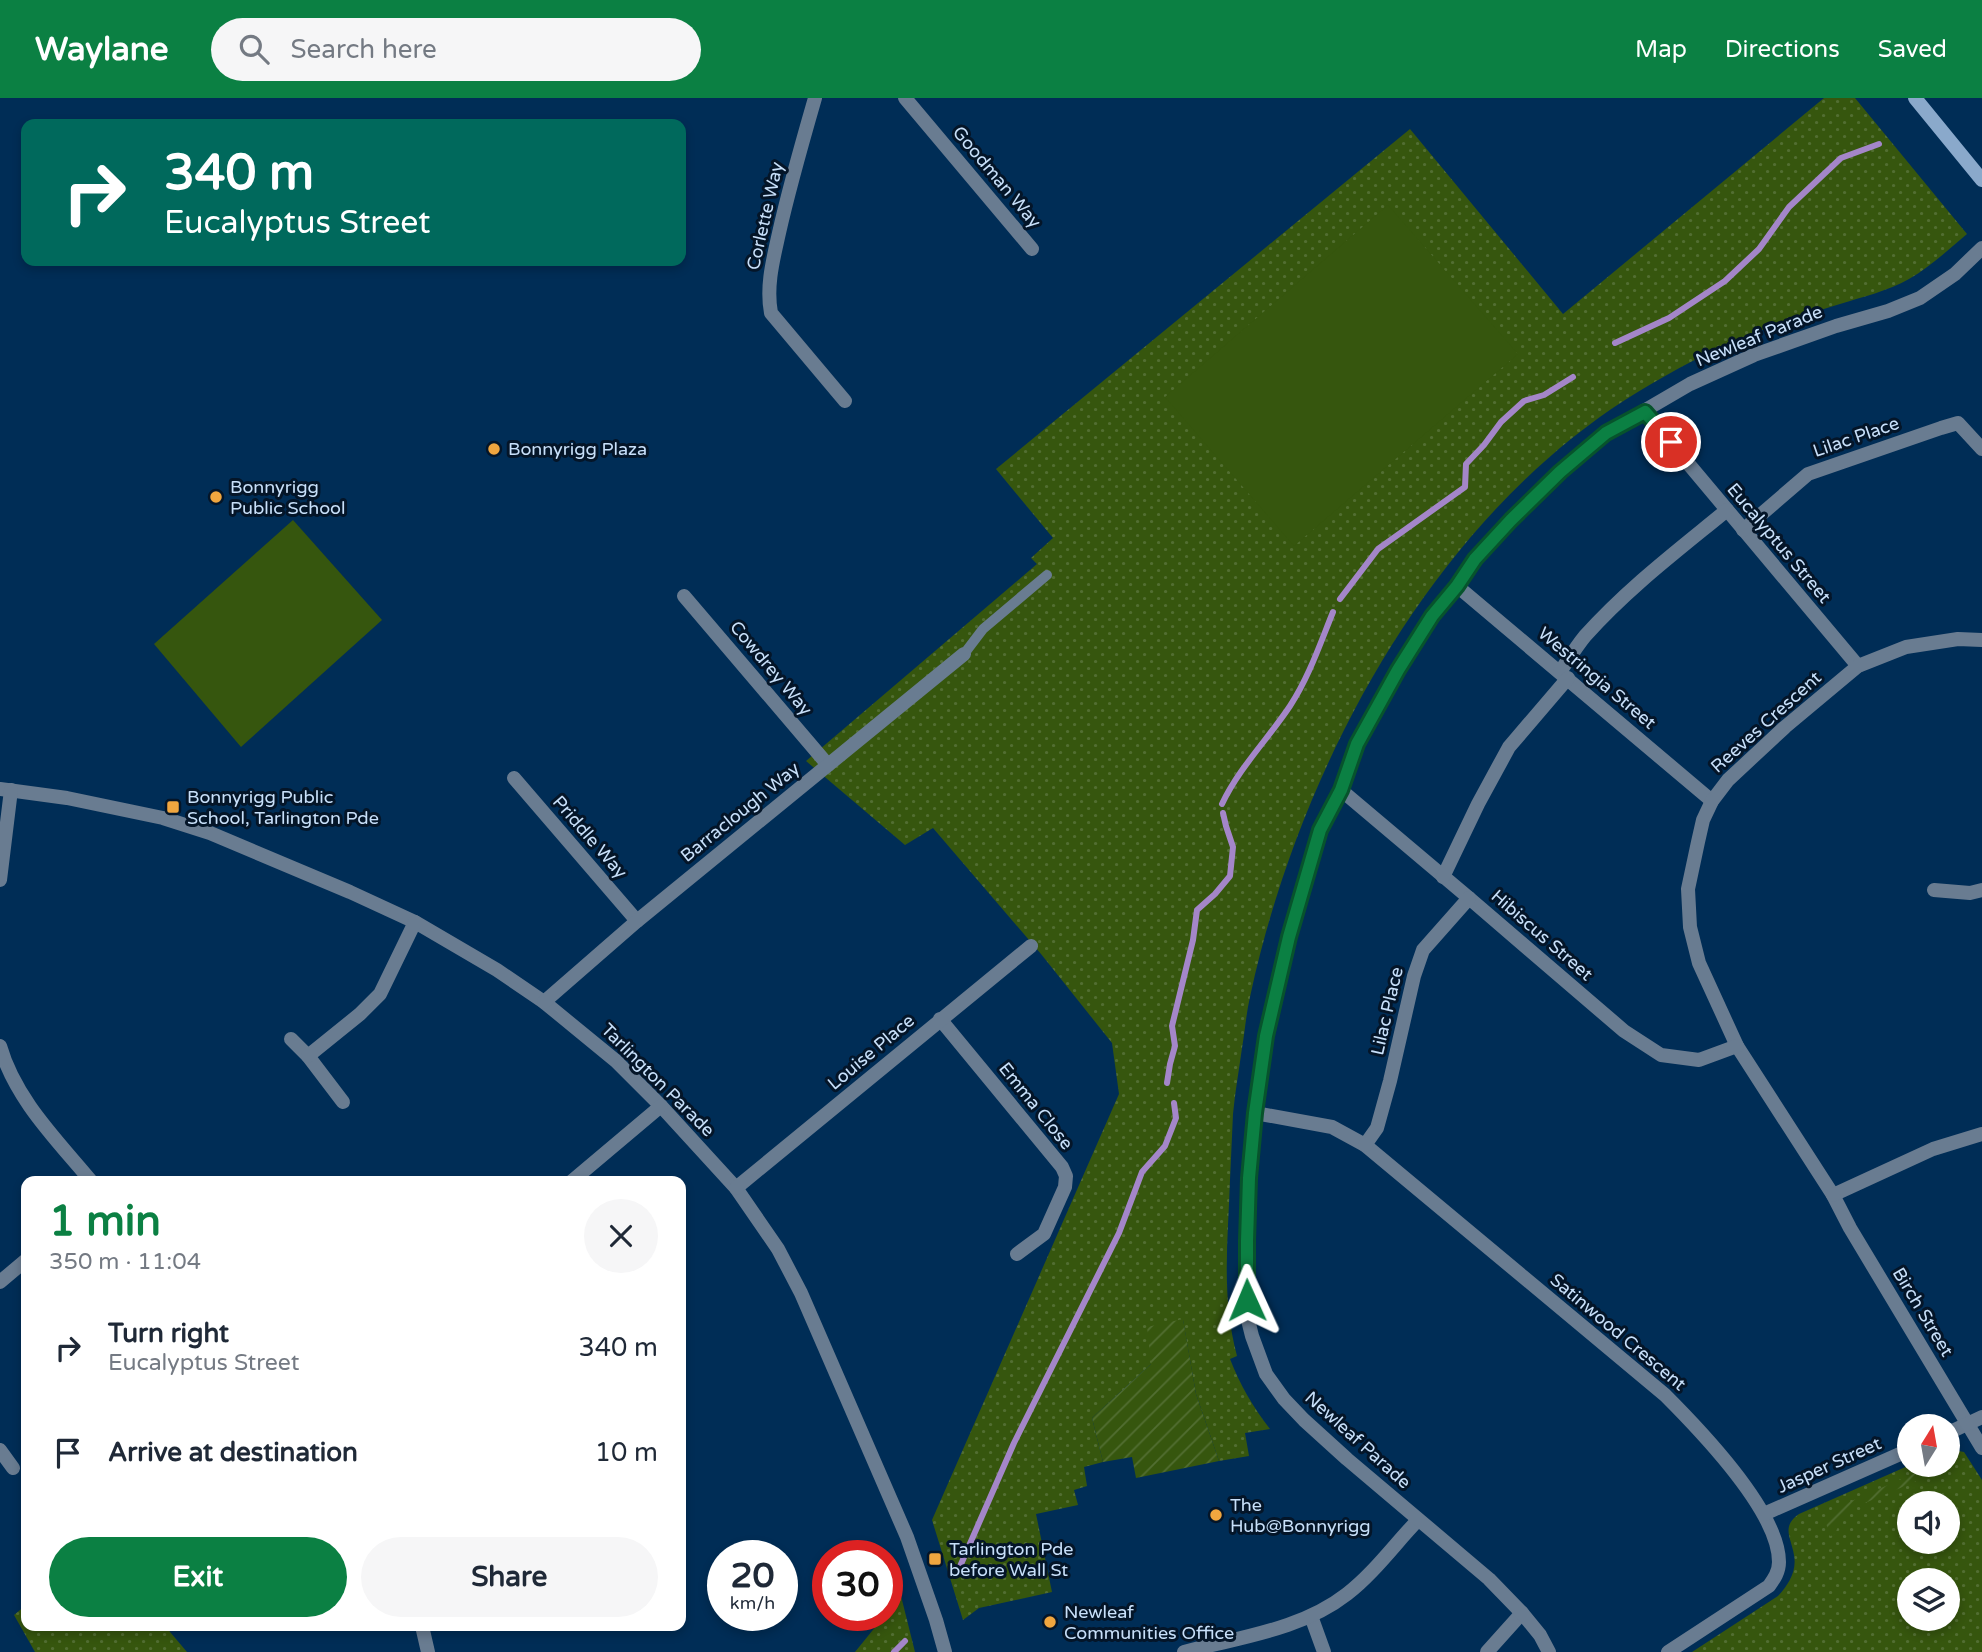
<!DOCTYPE html>
<html lang="en">
<head>
<meta charset="utf-8">
<style>
	:root { --surface:#fff; --page:#f6f6f7; --text:#1f2937; --muted:#747a83; --accent:#0b8043 }
	body { margin:0; font-family:"Varela Round",sans-serif; background:var(--page); color:var(--text); height:100vh; display:flex; flex-direction:column; font-size:26px; white-space:nowrap }
	* { box-sizing:border-box; margin:0 }
	p { font-size:23px; color:var(--muted) }
	.icon { flex:none; width:38px; height:38px; fill:none; stroke:currentColor; stroke-width:2; stroke-linecap:round; stroke-linejoin:round }
	.map { position:relative; flex:1; overflow:hidden }
	.sheet { position:absolute; left:21px; top:1078px; width:665px; height:455px; display:flex; flex-direction:column; background:var(--surface); border-radius:14px; box-shadow:0 4px 10px #0003 }
	.sheet>* { flex:none }
	.guide { position:absolute; left:21px; top:21px; width:665px; height:147px; border-radius:14px; box-shadow:0 4px 10px #0003; background:#00695c; color:#fff; overflow:hidden }
	.needle { width:46px; rotate:11deg }
	.tools { position:absolute; left:1897px; top:1316px; display:grid; gap:14px }
	.tools a { display:grid; place-items:center; width:63px; height:63px; border-radius:50%; background:var(--surface); box-shadow:0 4px 10px #0003; font-size:35px }
	.speed { position:absolute; left:707px; top:1442px; display:flex; gap:14px; font-size:35px; font-weight:700; text-align:center }
	.speed>* { display:grid; place-content:center; width:91px; height:91px; border-radius:50%; background:var(--surface); box-shadow:0 4px 10px #0003; line-height:1 }
	.speed small { font-size:18px; font-weight:400 }
	.speed .limit { border:10px solid #d22; background:#fff; color:#111 }
	.pin { position:absolute; display:grid; place-items:center; width:60px; height:60px; color:#fff; margin:-30px; border:4px solid #fff; border-radius:50%; box-shadow:0 2px 7px #0007 }
	.me { position:absolute; width:77px; margin:-38px; rotate:359deg; stroke-linejoin:round; filter:drop-shadow(0 0 5px #0008) }
	.turn { display:flex; align-items:center; gap:24px; height:147px; padding:0 28px; font-size:32px }
	.turn .icon { width:91px; height:91px; stroke-width:2.5 }
	.turn b { display:block; font-size:49px; line-height:60px }
	.round { display:grid; place-items:center; flex:none; width:74px; height:74px; border-radius:37px; background:var(--page) }
	.overview { display:flex; align-items:center; justify-content:space-between; height:119px; padding:0 28px }
	h1 { font-size:42px; font-weight:800; line-height:52px; color:var(--accent) }
	.primary-button { display:flex; gap:14px; margin-top:auto; padding:14px 28px }
	.primary-button a { flex:1; height:80px; border-radius:42px; background:var(--accent); color:#fff; font-size:28px; font-weight:800; line-height:80px; text-align:center }
	.primary-button a+a { background:var(--page); color:var(--text) }
	ul { padding:0; list-style:none }
	li { display:flex; align-items:center; gap:21px; height:105px; padding:0 28px }
	li div { flex:1 }
	li b { display:block; font-size:26px }
	li em { font-style:normal }
	header { display:flex; align-items:center; gap:42px; box-sizing:border-box; height:98px; padding:0 35px; background:var(--accent); color:#fff }
	header strong { font-size:33px }
	nav { display:flex; gap:38px; margin-inline-start:auto; font-size:24px }
	.search { width:490px; height:63px; background:var(--page); display:flex; align-items:center; gap:18px; box-sizing:border-box; padding:0 24px; border-radius:38px; color:var(--muted); font-size:26px }
	.map>svg:first-child { display:block }
	.grass { fill:url(#grass-dots); fill-rule:evenodd }
	.garden { fill:url(#garden-furrows) }
	.pitch { fill:#36560e }
	.lines { fill:none; stroke-linecap:round; stroke-linejoin:round }
	.stream { stroke:#a486c9; stroke-width:6 }
	.lane { stroke:#697c91; stroke-width:10 }
	.street { stroke:#697c91; stroke-width:14 }
	.secondary { stroke:#8aa9cb; stroke-width:14 }
	.route-casing { stroke:#07532c; stroke-width:18 }
	.route { stroke:#0b8043; stroke-width:12 }
	.poi-dot { fill:#f0a63f; stroke:#041528; stroke-width:2.5 }
	.labels { text-anchor:middle; stroke-width:6; stroke-linejoin:round; paint-order:stroke }
	.street-label { font-size:18px; fill:#c8e0fa; stroke:#041528 }
	.poi-label { font-size:18px; fill:#c8e0fa; stroke:#041528; text-anchor:start }
</style>
</head>
<body>
<header>
<strong>Waylane</strong>
<div class="search"><svg class="icon" aria-label="search" viewBox="0 0 24 24"><circle cx="10" cy="10" r="6"/><path d="M15 15l6 6"/></svg>Search here</div>
<nav><a>Map</a><a>Directions</a><a>Saved</a></nav>
</header>
<div class="map">
<svg width="1982" height="1554" viewBox="0 0 1982 1554">
	<defs>
		<pattern id="grass-dots" width="8" height="8" patternUnits="userSpaceOnUse" patternTransform="scale(1.75)"><rect width="8" height="8" fill="#36560e"/><path d="M2 2h.1M6 6h.1" fill="none" stroke="#526e32" stroke-width="1.8" stroke-linecap="round"/></pattern>
		<pattern id="garden-furrows" width="10" height="10" patternUnits="userSpaceOnUse" patternTransform="scale(1.75)"><rect width="10" height="10" fill="#36560e"/><path d="M-1 1l2-2M0 10L10 0M9 11l2-2" fill="none" stroke="#526e32"/></pattern>
	</defs>
	<rect width="100%" height="100%" fill="#002d56"/>
	<g class="grass">
		<path d="M1824,0h31l112,136c-19,16 -37,33 -58,45 -21,12 -47,18 -69,25 -35,11 -71,22 -105,37 -38,16 -75,37 -110,59 -197,127 -327,372 -375,597 -4,17 -5,34 -8,51 -3,22 -7,44 -9,66 -1,22 -2,44 -3,66 -2,61 -9,116 7,176l-7,3c10,26 23,48 40,70l-25,4 4,23 -30,5 -23,-67 -13,-74 -32,44 -59,54 11,44 -19,5 3,19 -13,4 4,15 -42,9 16,78 -73,16 -16,12 -31,-100 187,-426 -7,-51 -71,-89 -108,-126 -28,17 -99,-84 231,-197 -6,-6 22,-20 -57,-69 414,-340 153,185z"/>
		<path d="M1948,1351l16,3 18,28v172h-290l86,-56c11,-12 19,-25 16,-41 -3,-18 -13,-28 5,-41l111,-49h38zM1909,1405h39v39h-39zM1909,1482h39v39h-39z"/>
		<path d="M901,1498l14,56h-60l30,-37h2v-3z"/>
		<path d="M26,1507v21h139l22,26h-152l-21,-37z"/>
	</g>
	<g class="garden">
		<path d="M1183,1221l13,75 23,67 -83,17 -4,-21 -29,5 -11,-44 59,-54 -4,-37z"/>
		<path d="M1933,1367h13l-9,16 -3,-1 2,-5 -3,-1 -75,32 -16,13 -8,16 -4,1 -5,-16 4,-9z"/>
	</g>
	<g class="pitch">
		<path d="M1388,107l130,149 -224,192 -129,-149z"/>
		<path d="M293,422l89,100 -141,127 -87,-103z"/>
	</g>
	<g class="lines">
		<g class="stream">
			<path d="M1615,245l54,-25 56,-37 34,-32 30,-42 52,-49 38,-14"/>
			<path d="M1340,501l38,-50 87,-62 1,-23 18,-19 17,-23 23,-21 20,-6 29,-18"/>
			<path d="M1222,706c17,-36 46,-65 68,-98 19,-29 30,-62 43,-94"/>
			<path d="M1167,985l3,-19 5,-18 -3,-20 21,-86 4,-30 18,-16 15,-18 3,-29 -7,-21 -3,-13"/>
			<path d="M958,1473l56,-128 105,-210 23,-61 23,-26 11,-28 -2,-15"/>
			<path d="M894,1554l11,-11"/>
		</g>
		<path class="lane" d="M964,556l19,-25 64,-54"/>
		<g class="street">
			<path d="M815,0c-13,45 -26,90 -36,135 -6,27 -13,53 -8,80l74,88"/>
			<path d="M905,0l127,151"/>
			<path d="M1645,314l213,254"/>
			<path d="M1743,432l65,-56 133,-46 17,-5 24,26"/>
			<path d="M1457,488l255,215"/>
			<path d="M684,498l144,169"/>
			<path d="M1982,542l-24,-1 -52,8 -48,19 -73,61 -57,53 -16,21 -9,19 -5,22 -10,47 2,38 9,36 38,83 96,149 17,33 132,220"/>
			<path d="M1560,574c8,-12 16,-25 25,-36 43,-48 92,-85 142,-126"/>
			<path d="M514,680l123,143"/>
			<path d="M0,691l67,9 96,20 47,15 140,59 65,30 82,48 47,32 72,59 45,45 75,82 42,61 23,44 106,244 29,83 9,32"/>
			<path d="M1341,692l128,108 155,133 37,24 38,5 38,-14"/>
			<path d="M1443,779l35,-73 31,-57 59,-69"/>
			<path d="M0,782l11,-90"/>
			<path d="M1934,792l36,3 12,-3"/>
			<path d="M544,904l93,-81 327,-267"/>
			<path d="M940,921l122,148 4,9 -1,11 -21,47 -27,20"/>
			<path d="M291,941l17,17 35,46"/>
			<path d="M0,948c15,53 57,94 91,135"/>
			<path d="M308,958l52,-42 20,-20 35,-72"/>
			<path d="M1255,1015l77,14 33,18 300,250c35,35 114,117 114,167 0,10 -5,17 -10,24l-101,66"/>
			<path d="M1365,1047l12,-17 13,-47 24,-105 9,-26 46,-52"/>
			<path d="M572,1083l89,-75"/>
			<path d="M736,1090l295,-242"/>
			<path d="M1833,1097l100,-46 49,-15"/>
			<path d="M0,1184l26,-22"/>
			<path d="M1948,1335l34,-16"/>
			<path d="M0,1352l13,18"/>
			<path d="M1764,1416l145,-64"/>
			<path d="M1311,1518l13,36"/>
			<path d="M422,1528l6,26"/>
			<path d="M1184,1554c55,-15 117,-22 163,-58 27,-21 47,-49 71,-74"/>
			<path d="M1487,1554l35,-39"/>
			<path d="M1549,1554l-9,-17 -18,-22 -33,-34 -142,-120 -43,-39 -20,-21 -18,-25 -14,-38 -4,-16 -1,-79 2,-63 13,-123 26,-118 32,-107 21,-40 16,-46 41,-74 33,-54 26,-30 23,-33 31,-33 49,-48 46,-39 84,-49 64,-29 82,-29 52,-15 32,-13 35,-24 27,-26"/>
		</g>
		<path class="secondary" d="M1915,0l67,82"/>
	</g>
	<g class="lines">
		<g class="route-casing">
			<path id="route" d="M1247,1202v-59l2,-63 6,-65 11,-77 23,-99 31,-107 21,-40 16,-46 41,-74 34,-54 25,-30 18,-27 36,-39 49,-48 46,-39 39,-21 26,30"/>
		</g>
		<use href="#route" class="route"/>
	</g>
	<g class="poi-dot">
		<circle cx="494" cy="351" r="7"/>
		<circle cx="216" cy="399" r="7"/>
		<rect x="166" y="702" width="14" height="14" rx="3.5"/>
		<circle cx="1216" cy="1417" r="7"/>
		<rect x="928" y="1454" width="14" height="14" rx="3.5"/>
		<circle cx="1050" cy="1524" r="7"/>
	</g>
	<g class="labels">
		<g class="street-label">
			<text transform="translate(997 79) rotate(50)" y="6">Goodman Way</text>
			<text transform="translate(765 118) rotate(-77)" y="6">Corlette Way</text>
			<text transform="translate(1759 238) rotate(-22)" y="6">Newleaf Parade</text>
			<text transform="translate(1856 339) rotate(-19)" y="6">Lilac Place</text>
			<text transform="translate(1779 445) rotate(50)" y="6">Eucalyptus Street</text>
			<text transform="translate(771 570) rotate(50)" y="6">Cowdrey Way</text>
			<text transform="translate(1597 580) rotate(40)" y="6">Westringia Street</text>
			<text transform="translate(1766 624) rotate(-42)" y="6">Reeves Crescent</text>
			<text transform="translate(740 714) rotate(-39)" y="6">Barraclough Way</text>
			<text transform="translate(590 739) rotate(49)" y="6">Priddle Way</text>
			<text transform="translate(1542 837) rotate(41)" y="6">Hibiscus Street</text>
			<text transform="translate(1387 913) rotate(-77)" y="6">Lilac Place</text>
			<text transform="translate(871 954) rotate(-40)" y="6">Louise Place</text>
			<text transform="translate(658 982) rotate(45)" y="6">Tarlington Parade</text>
			<text transform="translate(1036 1008) rotate(51)" y="6">Emma Close</text>
			<text transform="translate(1923 1214) rotate(59)" y="6">Birch Street</text>
			<text transform="translate(1618 1234) rotate(40)" y="6">Satinwood Crescent</text>
			<text transform="translate(1358 1342) rotate(42)" y="6">Newleaf Parade</text>
			<text transform="translate(1829 1367) rotate(-24)" y="6">Jasper Street</text>
		</g>
		<g class="poi-label">
			<text x="508" y="357">Bonnyrigg Plaza</text>
			<text x="230" y="395">Bonnyrigg<tspan x="230" dy="21">Public School</tspan></text>
			<text x="187" y="705">Bonnyrigg Public<tspan x="187" dy="21">School, Tarlington Pde</tspan></text>
			<text x="1230" y="1413">The<tspan x="1230" dy="21">Hub@Bonnyrigg</tspan></text>
			<text x="949" y="1457">Tarlington Pde<tspan x="949" dy="21">before Wall St</tspan></text>
			<text x="1064" y="1520">Newleaf<tspan x="1064" dy="21">Communities Office</tspan></text>
		</g>
	</g>
</svg>
<div class="tools">
<a><svg class="needle" viewBox="-14 -14 28 28"><path d="M0-13l5 13h-10z" fill="#e53935"/><path d="M0 13l5-13h-10z" fill="#747a83"/></svg></a>
<a><svg class="icon" aria-label="sound" viewBox="0 0 24 24"><path d="M4 9h4l5-4v14l-5-4H4zM17 9q2 3 0 6"/></svg></a>
<a><svg class="icon" aria-label="layers" viewBox="0 0 24 24"><path d="M12 4l9 5-9 5-9-5zM3 14l9 5 9-5"/></svg></a>
</div>
<div class="speed"><div>20<small>km/h</small></div><div class="limit">30</div></div>
<div class="pin" style="left:1671px;top:344px;background:#d93025"><svg class="icon" aria-label="arrive" viewBox="0 0 24 24"><path d="M6 21V4h12l-3 4 3 4H6"/></svg></div>
<svg class="me" style="left:1247px;top:1202px" viewBox="-20 -20 40 40"><path d="M0-17L14 15 0 8-14 15z" fill="#0b8043" stroke="#fff" stroke-width="4"/></svg>
<div class="guide">
<div class="turn"><svg class="icon" aria-label="right" viewBox="0 0 24 24"><path d="M7 20v-9h11M14 6l5 5-5 5"/></svg><div><b>340 m</b>Eucalyptus Street</div></div>
</div>
<section class="sheet">
<div class="overview"><div><h1>1 min</h1><p>350 m · 11:04</p></div><a class="round"><svg class="icon" aria-label="close" viewBox="0 0 24 24"><path d="M6 6l12 12M18 6L6 18"/></svg></a></div>
<ul>
<li><svg class="icon" aria-label="right" viewBox="0 0 24 24"><path d="M7 20v-9h11M14 6l5 5-5 5"/></svg><div><b>Turn right</b><p>Eucalyptus Street</p></div><em>340 m</em></li>
<li><svg class="icon" aria-label="arrive" viewBox="0 0 24 24"><path d="M6 21V4h12l-3 4 3 4H6"/></svg><div><b>Arrive at destination</b></div><em>10 m</em></li>
</ul>
<div class="primary-button"><a>Exit</a><a>Share</a></div>
</section>
</div>
</body>
</html>
